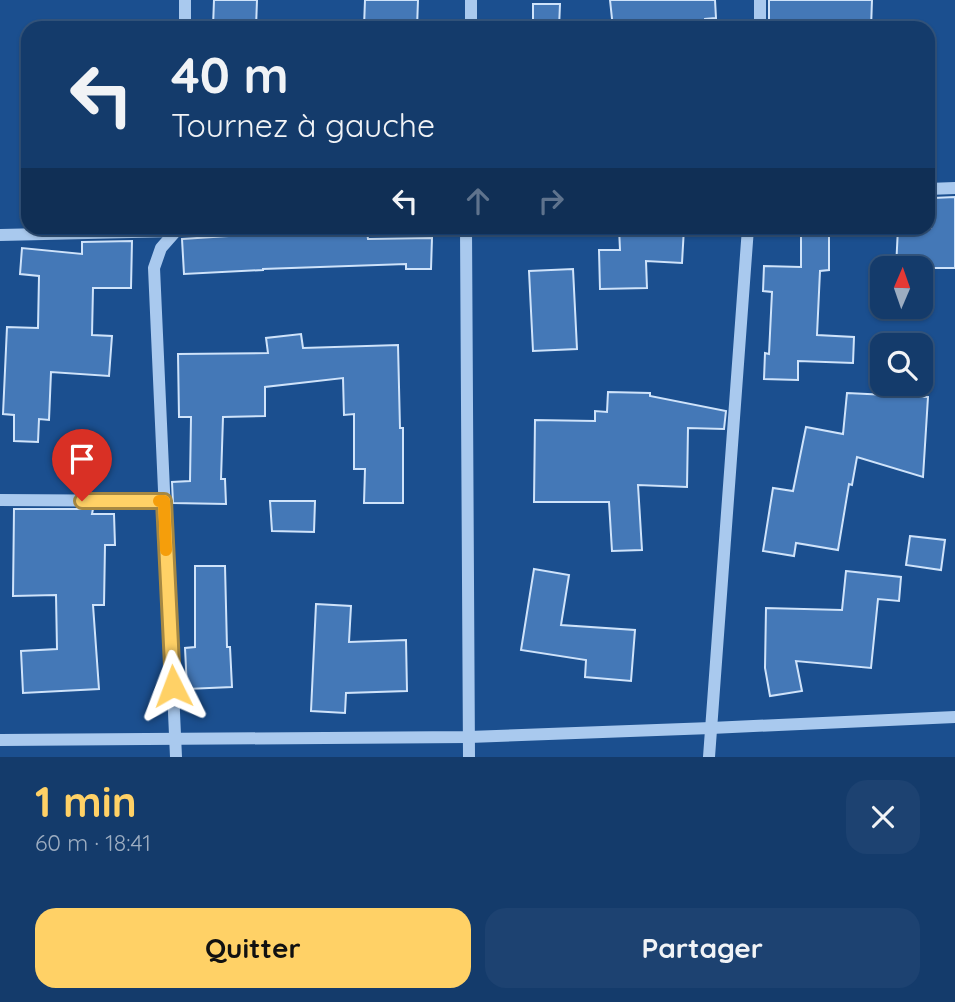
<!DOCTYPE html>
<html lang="fr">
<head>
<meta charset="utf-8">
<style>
	:root { --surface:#143b6b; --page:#1d4271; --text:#f1f3f6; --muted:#9dadc1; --line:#33557e; --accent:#ffd166 }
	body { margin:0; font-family:Quicksand,sans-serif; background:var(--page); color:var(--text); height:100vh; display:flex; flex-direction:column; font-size:26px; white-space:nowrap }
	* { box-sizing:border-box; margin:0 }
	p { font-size:23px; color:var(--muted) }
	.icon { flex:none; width:38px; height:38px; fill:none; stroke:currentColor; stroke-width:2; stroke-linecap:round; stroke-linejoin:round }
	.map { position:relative; height:757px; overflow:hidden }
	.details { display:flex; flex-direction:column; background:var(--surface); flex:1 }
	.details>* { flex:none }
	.guide { position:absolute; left:21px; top:21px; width:914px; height:214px; border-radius:21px; box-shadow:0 2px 5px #0004,0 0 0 2px var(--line); background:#143b6b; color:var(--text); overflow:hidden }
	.needle { width:46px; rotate:2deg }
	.buttons { position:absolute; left:870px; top:256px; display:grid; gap:14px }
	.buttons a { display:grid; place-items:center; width:63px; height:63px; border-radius:14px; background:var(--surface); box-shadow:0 2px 5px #0004,0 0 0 2px var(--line); font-size:35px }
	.pin { position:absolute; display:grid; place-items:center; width:60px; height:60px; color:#fff; margin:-72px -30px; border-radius:50% 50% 50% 0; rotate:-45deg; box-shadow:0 0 7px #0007 }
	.pin .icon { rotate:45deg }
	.me { position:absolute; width:77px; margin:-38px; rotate:357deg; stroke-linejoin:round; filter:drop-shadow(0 0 5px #0008) }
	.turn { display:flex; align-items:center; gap:24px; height:147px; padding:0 35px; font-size:32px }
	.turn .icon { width:91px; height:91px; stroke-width:2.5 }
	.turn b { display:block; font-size:49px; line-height:60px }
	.lanes { display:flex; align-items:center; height:66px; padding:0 35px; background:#0003; justify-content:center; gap:35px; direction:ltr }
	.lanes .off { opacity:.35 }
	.round { display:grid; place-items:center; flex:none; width:74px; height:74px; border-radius:21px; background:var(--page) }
	.head { display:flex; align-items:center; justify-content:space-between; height:119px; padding:0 35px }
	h1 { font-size:42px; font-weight:700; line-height:52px; color:var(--accent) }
	.primary-button { display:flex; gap:14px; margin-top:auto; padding:14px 35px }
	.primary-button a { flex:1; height:80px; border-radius:21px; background:var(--accent); color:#111; font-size:28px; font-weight:700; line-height:80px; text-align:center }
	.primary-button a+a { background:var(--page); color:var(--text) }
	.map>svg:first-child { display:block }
	.building { fill:#4478b7; stroke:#cfe3fa; stroke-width:2 }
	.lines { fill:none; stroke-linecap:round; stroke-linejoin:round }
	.minor { stroke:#a9c9ee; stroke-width:12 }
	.route-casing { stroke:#a68842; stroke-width:18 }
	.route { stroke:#ffd166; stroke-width:12 }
	.slow { stroke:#f59e0b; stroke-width:12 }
</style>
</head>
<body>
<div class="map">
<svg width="955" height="757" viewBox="0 0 955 757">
	<rect width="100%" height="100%" fill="#1b4f8f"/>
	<g class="building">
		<path d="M214,0h43l-1,28 -43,-1z"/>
		<path d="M365,0h53l-1,28 -53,-1z"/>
		<path d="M610,0h105l1,18 -11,1 -1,9h-54v-4l-37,4z"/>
		<path d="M769,0h103l-1,28h-102z"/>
		<path d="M533,4h27l-1,24h-26z"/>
		<path d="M955,197v71h-59l2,-40h33l2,-30z"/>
		<path d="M619,228h65l-2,35 -36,-2 1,27 -47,1 -1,-39h21z"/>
		<path d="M801,228h28v42l-9,1 -3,64 37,2 -1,26 -55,-2v19l-34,-1 1,-26 4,1 3,-62 -9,-1 1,-25 37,1z"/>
		<path d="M367,232l1,7 64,-1 -1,31h-25v-5l-143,5v1l-79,4 -2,-35 79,-5v2z"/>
		<path d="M132,241l-1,47h-38l-1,47 20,1 -3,40 -58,-4 -2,48 -10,-1 -1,23 -24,-1v-26l-11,-1 4,-87 31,1 1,-52 -19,-2 2,-26 60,6v-12z"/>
		<path d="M573,269l4,80 -44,2 -4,-80z"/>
		<path d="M301,334l2,14 95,-3 2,83h3v75h-39l1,-34h-11v-55l-10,1 -1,-37 -78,9v29l-42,1 -2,62h4l1,25 -53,-1 -1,-21 18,-1 1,-64h-12l-1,-63 90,-1 -2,-15z"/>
		<path d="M608,392l42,1v3l76,15 -2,18 -36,-1 -1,59 -49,-2 4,65 -30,1 -3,-49h-75l1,-82 60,1v-10l12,1z"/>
		<path d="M847,393l81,4 -5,80 -66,-20 -5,28 -3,-1 -11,66 -42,-7 -2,13 -31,-5 10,-63 20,3 13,-64 37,7z"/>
		<path d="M270,501h45l-1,31 -42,-1z"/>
		<path d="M14,509h79l-1,5h22l1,31h-10l-1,60h-11l6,84 -76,4 -2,-42 36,-2 -1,-54 -43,1z"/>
		<path d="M910,536l35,4 -4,30 -35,-5z"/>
		<path d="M195,566h30l2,81h3l2,40 -45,2 -2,-41 10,-1z"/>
		<path d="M534,569l35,6 -8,50 74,5 -4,51 -46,-4 1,-17 -65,-10z"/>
		<path d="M846,571l55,6 -2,24 -21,-2 -7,69 -75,-7 6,30 -32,5 -5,-28 1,-60 76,2z"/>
		<path d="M316,604l35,2 -2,36 57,-2 1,51 -61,2 -1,20 -34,-2z"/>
	</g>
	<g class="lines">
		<g class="minor">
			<path d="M185,0v28"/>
			<path d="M760,0v28"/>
			<path d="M471,28v-28"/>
			<path d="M928,189l27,-1"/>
			<path d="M466,228l3,529"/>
			<path d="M0,235l176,-4 40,-3"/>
			<path d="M0,500l164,1"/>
			<path d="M0,740l469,-3 242,-9 244,-11"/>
			<path d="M176,757l-22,-489 7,-20 15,-17 2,-3"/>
			<path d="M709,757l39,-529"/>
		</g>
	</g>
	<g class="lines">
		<g class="route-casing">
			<path id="route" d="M82,501h82l9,185"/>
		</g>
		<use href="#route" class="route"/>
		<path class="slow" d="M159,501h5l2,49"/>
	</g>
</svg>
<div class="buttons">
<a><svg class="needle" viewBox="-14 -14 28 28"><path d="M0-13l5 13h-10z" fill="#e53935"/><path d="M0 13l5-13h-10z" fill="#9dadc1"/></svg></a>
<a><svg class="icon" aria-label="search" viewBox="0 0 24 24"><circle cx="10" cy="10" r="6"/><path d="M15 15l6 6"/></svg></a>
</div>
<div class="pin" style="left:82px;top:501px;background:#d93025"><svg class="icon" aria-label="arrive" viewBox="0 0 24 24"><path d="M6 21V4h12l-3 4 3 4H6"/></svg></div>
<svg class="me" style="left:173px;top:686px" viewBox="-20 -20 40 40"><path d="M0-17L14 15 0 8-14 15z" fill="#ffd166" stroke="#fff" stroke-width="4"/></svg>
<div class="guide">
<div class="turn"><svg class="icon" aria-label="left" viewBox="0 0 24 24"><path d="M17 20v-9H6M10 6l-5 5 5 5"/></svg><div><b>40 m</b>Tournez à gauche</div></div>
<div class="lanes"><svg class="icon" aria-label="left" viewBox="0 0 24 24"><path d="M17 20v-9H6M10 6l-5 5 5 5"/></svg><svg class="icon off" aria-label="ahead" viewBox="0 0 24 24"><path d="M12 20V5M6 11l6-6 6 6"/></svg><svg class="icon off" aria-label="right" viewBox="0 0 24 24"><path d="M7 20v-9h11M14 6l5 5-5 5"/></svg></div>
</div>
</div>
<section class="details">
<div class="head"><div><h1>1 min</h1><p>60 m · 18:41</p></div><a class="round"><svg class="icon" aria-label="close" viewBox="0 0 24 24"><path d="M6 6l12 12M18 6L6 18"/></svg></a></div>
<div class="primary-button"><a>Quitter</a><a>Partager</a></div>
</section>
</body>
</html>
